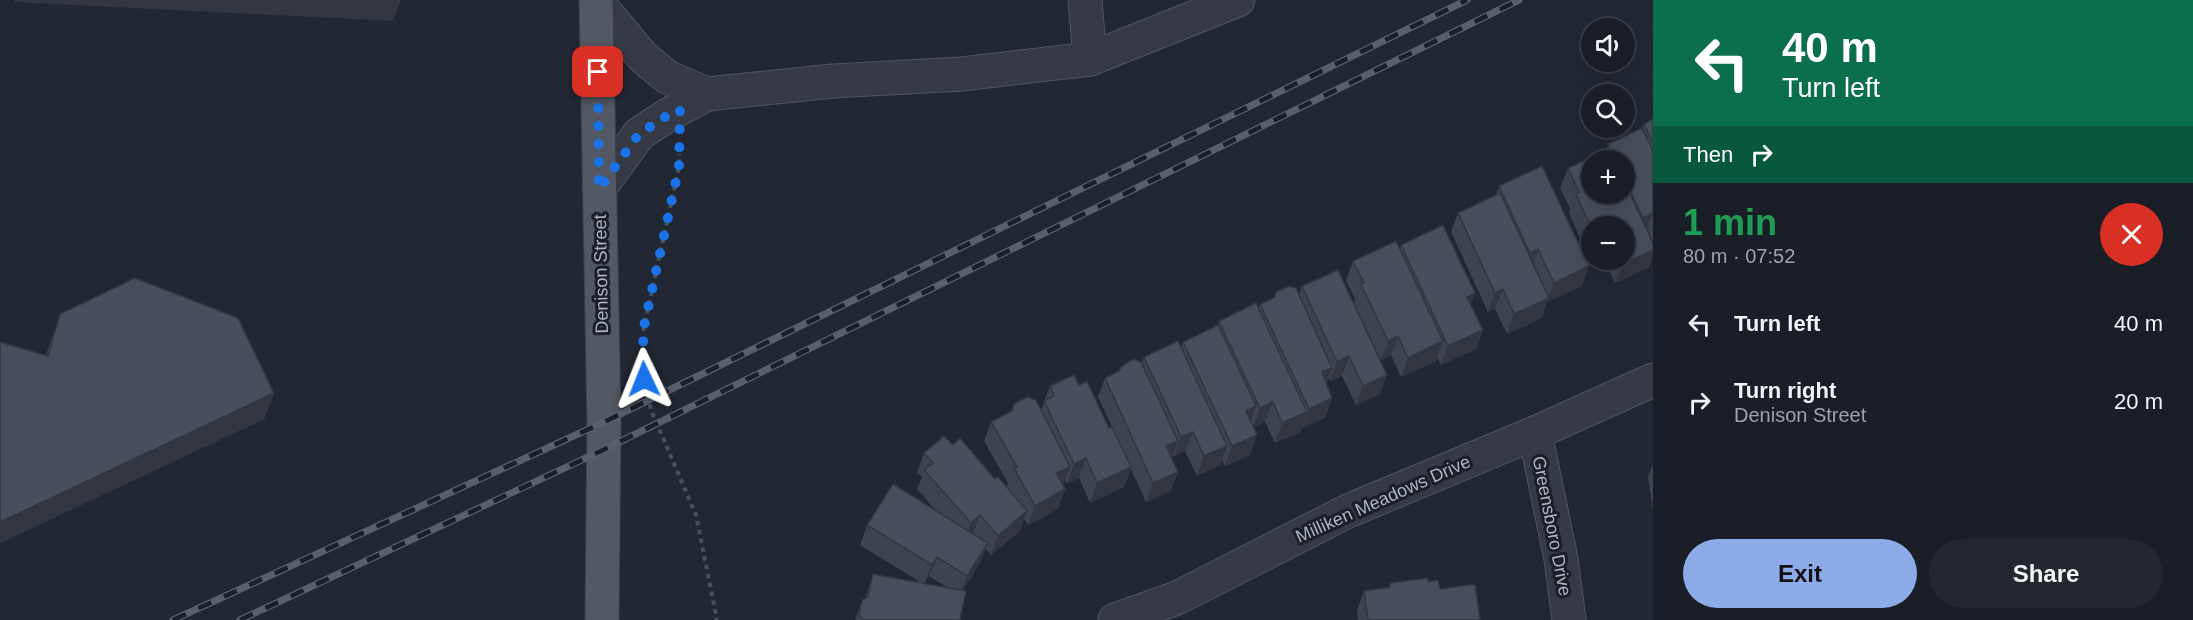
<!DOCTYPE html>
<html lang="en">
<head>
<meta charset="utf-8">
<style>
	:root { --surface:#1a1e26; --page:#23272e; --text:#f1f3f6; --muted:#9fa2a7; --line:#383c43; --accent:#8cabe8 }
	body { margin:0; font-family:Arial,sans-serif; background:var(--page); color:var(--text); height:100vh; display:flex; flex-direction:column; font-size:22px; white-space:nowrap }
	* { box-sizing:border-box; margin:0 }
	p { font-size:20px; color:var(--muted) }
	.icon { flex:none; width:33px; height:33px; fill:none; stroke:currentColor; stroke-width:2; stroke-linecap:round; stroke-linejoin:round }
	.map { position:relative; flex:1; overflow:hidden }
	.panel { display:flex; flex-direction:column; background:var(--surface); width:540px }
	.panel>* { flex:none }
	.hud { background:#0b6e4f; color:#fff; overflow:hidden }
	.buttons { position:absolute; left:1581px; top:18px; display:grid; gap:12px }
	.buttons a { display:grid; place-items:center; width:54px; height:54px; border-radius:50%; background:var(--surface); box-shadow:0 6px 24px #0002,0 0 0 2px var(--line); font-size:30px }
	.pin { position:absolute; display:grid; place-items:center; width:51px; height:51px; color:#fff; margin:-26px; border-radius:12px; box-shadow:0 3px 9px #0006 }
	.me { position:absolute; width:66px; margin:-33px; rotate:358deg; stroke-linejoin:round; filter:drop-shadow(0 0 4px #0008) }
	.turn { display:flex; align-items:center; gap:21px; height:126px; padding:0 30px; font-size:27px }
	.turn .icon { width:78px; height:78px; stroke-width:2.5 }
	.turn b { display:block; font-size:42px; line-height:51px }
	.then { display:flex; align-items:center; height:57px; padding:0 30px; background:#0003; gap:12px; font-size:22px }
	.round { display:grid; place-items:center; flex:none; width:63px; height:63px; border-radius:32px; background:var(--page) }
	.summary { display:flex; align-items:center; justify-content:space-between; height:102px; padding:0 30px }
	h1 { font-size:36px; font-weight:800; line-height:45px; color:#1e9e55 }
	.primary-button { display:flex; gap:12px; margin-top:auto; padding:12px 30px }
	.primary-button a { flex:1; height:69px; border-radius:36px; background:var(--accent); color:#111; font-size:24px; font-weight:800; line-height:69px; text-align:center }
	.primary-button a+a { background:var(--page); color:var(--text) }
	ul { padding:0; list-style:none }
	li { display:flex; align-items:center; gap:18px; height:78px; padding:0 30px }
	li div { flex:1 }
	li b { display:block; font-size:22px }
	li em { font-style:normal }
	main { display:flex; flex:1; min-height:0 }
	.map>svg:first-child { display:block }
	.lines { fill:none; stroke-linecap:round; stroke-linejoin:round }
	.minor-casing { stroke:#4f555e; stroke-width:35 }
	.major-casing { stroke:#3e434d; stroke-width:35 }
	.path { stroke:#455355; stroke-width:4; stroke-dasharray:4.5 4.5; stroke-linecap:butt }
	.minor { stroke:#353a44; stroke-width:33 }
	.major { stroke:#535964; stroke-width:33 }
	.rail-casing { stroke:#59606c; stroke-width:7 }
	.rail { stroke:#1a1f28; stroke-width:4.5; stroke-dasharray:14; stroke-linecap:butt }
	.wall { fill:#3e444f; fill-rule:evenodd }
	.shaded-wall { fill:#323740 }
	.building { fill:#484f5c; stroke:#323740; stroke-width:1.5 }
	.route { stroke:#1a73e8; stroke-width:10; stroke-dasharray:0 18 }
	.labels { text-anchor:middle; stroke-width:6; stroke-linejoin:round; paint-order:stroke }
	.street-label { font-size:18px; fill:#afb5c0; stroke:#1a1f28 }
</style>
</head>
<body>
<main>
<div class="map">
<svg width="1653" height="620" viewBox="0 0 1653 620">
	<rect width="100%" height="100%" fill="#222833"/>
	<g class="lines">
		<g class="minor-casing">
			<g id="minor">
				<path d="M1085,0l5,59"/>
				<path d="M597,2l46,55 24,20 40,17"/>
				<path d="M599,189l40,-55 29,-19 39,-21 126,-13 129,-7 128,-15 148,-59"/>
				<path d="M1535,433l26,126 8,61"/>
				<path d="M1115,620l62,-22 171,-87 187,-78 118,-53"/>
			</g>
		</g>
		<g class="major-casing">
			<path id="major" d="M596,0l8,422 -2,198"/>
		</g>
		<g class="path">
			<path d="M643,331l36,-164v-13"/>
			<path d="M644,378l7,32 45,105 21,105"/>
		</g>
		<use href="#minor" class="minor"/>
		<use href="#major" class="major"/>
		<g class="rail-casing">
			<g id="rail">
				<path d="M173,620l431,-198 863,-422"/>
				<path d="M240,620l363,-170 916,-450"/>
			</g>
		</g>
		<use href="#rail" class="rail"/>
	</g>
	<g class="wall">
		<path d="M1653,119v137l-5,12 -33,15 -11,-23h20v-34h-32v28l-4,-9 -4,2 -15,-34 1,-4 -10,-21 8,-20 38,-17 2,-7 34,-16 2,-4zM1592,160h32v34z"/>
		<path d="M1499,186l83,100 -35,16 -5,16 -35,16 -12,-25 -7,3 -37,-80 7,-19 38,-18z"/>
		<path d="M1401,245l70,60 12,25 -7,19 -35,16 -4,-8 -1,4 -35,16 -10,-22 -10,5 -21,-44 27,59 -7,19 -24,11 -14,-29 -12,5 -1,-3 -3,5 6,15 -7,20 -23,10v-2l-2,6 -25,11 -10,-21 -12,5 -3,28 -25,11 -3,-6 -2,5 -23,11 -12,-25 -11,5 -1,-1 -1,3 -1,33 -25,11 -15,-33 -7,18 -34,16 -11,-25 -12,6 -2,-4 -7,29 -30,16 -4,-6 -4,12 -29,24 -6,-6 -5,14 -17,27 -3,30h-105l7,-20 3,-1 8,-25 49,9 -62,-38 7,-20 69,-14 -19,-22 5,-12 -5,-5 7,-19 29,-8 55,44 -1,-2 1,-4 -24,-42 7,-19 20,-11 3,-7 27,6 9,-24 29,-1 30,43 3,-1 -14,-30 7,-19 37,-15 2,-6 37,-10 2,-5 35,-16 1,-5 39,-13 2,-4 14,-6 2,-6 23,3 3,-9 52,18 1,-5 -9,-19 7,-19 47,-13zM929,576l19,12 -23,-5z"/>
		<path d="M60,314l214,79 -10,26 -264,124v-201l46,13z"/>
		<path d="M1653,464v46l-5,-33z"/>
		<path d="M1428,582l12,7 40,31h-122l-1,-10 7,-19 25,-4 1,-4z"/>
	</g>
	<g class="shaded-wall">
		<path d="M15,0h386l-8,21 -379,-19z"/>
		<path d="M1653,213l-8,20 -9,4 7,-19z"/>
		<path d="M1591,227l1,7 -4,11 -4,2z"/>
		<path d="M1538,249l-7,20 -8,3 7,-19z"/>
		<path d="M1653,250v6l-5,12 -33,15 8,-19z"/>
		<path d="M1589,266l-7,20 -35,16 -5,16 -35,16 7,-20 34,-16 6,-15z"/>
		<path d="M1503,289l-8,20 -7,3 7,-19z"/>
		<path d="M1475,293l-7,20 -1,-16z"/>
		<path d="M1483,330l-7,19 -35,16 7,-19z"/>
		<path d="M1398,336l-7,19 -10,5 7,-19z"/>
		<path d="M1443,341l-7,20 -35,16 7,-19z"/>
		<path d="M1349,356l-7,20 -12,5 7,-19z"/>
		<path d="M1332,368l-7,19 -3,-15z"/>
		<path d="M1387,375l-7,19 -24,11 7,-19z"/>
		<path d="M274,393l-10,26 -264,124v-21z"/>
		<path d="M1332,398l-7,20 -23,10 7,-19z"/>
		<path d="M1273,402l-8,20 -12,5 7,-19z"/>
		<path d="M1256,406l-7,19 -3,-14z"/>
		<path d="M1307,412l-7,20 -25,11 7,-20z"/>
		<path d="M1193,432l-8,19 -11,5 7,-19z"/>
		<path d="M1257,435l-7,20 -25,11 7,-20z"/>
		<path d="M1178,441l-7,20 -5,-15z"/>
		<path d="M1227,446l-7,19 -23,11 7,-20z"/>
		<path d="M1086,458l-7,20 -12,6 7,-20z"/>
		<path d="M1070,467l-7,19 -7,-13z"/>
		<path d="M1131,467l-7,20 -34,16 7,-20z"/>
		<path d="M1178,472l-7,19 -25,11 7,-19z"/>
		<path d="M1065,489l-7,20 -30,16 7,-19z"/>
		<path d="M1027,511l-7,20 -29,24 7,-19z"/>
		<path d="M980,515l-7,20 -10,8 8,-20z"/>
		<path d="M988,543l-8,20 -20,32 7,-19z"/>
		<path d="M937,557l-8,19 -5,8 8,-19z"/>
	</g>
	<g class="building">
		<path d="M1653,119v24l-9,-19z"/>
		<path d="M1642,128l11,23v63v-1l-10,5 -19,-40v-18h-8l-8,-16z"/>
		<path d="M1610,149l5,11h-23v34h32v-13l29,62v7l-30,14 -2,-4h3v-34h-29v-1l-4,2 -15,-33 3,-2 -11,-24z"/>
		<path d="M1542,166l47,100 -35,17 -16,-34 -8,4 -31,-67z"/>
		<path d="M1500,193l49,105 -35,16 -11,-25 -8,4 -37,-80z"/>
		<path d="M1443,225l32,68 -8,4 16,33 -35,16 -47,-101z"/>
		<path d="M1396,241l47,100 -35,17 -10,-22 -10,5 -27,-57 3,-1 -11,-22z"/>
		<path d="M1338,270l49,105 -24,11 -14,-30 -12,6 -35,-76z"/>
		<path d="M135,278l103,40 36,75 -274,129v-180l48,14 12,-42z"/>
		<path d="M1289,286l7,2 36,80 -10,4 10,26 -23,11 -49,-105 15,-7 1,-5z"/>
		<path d="M1256,303l51,109 -25,11 -9,-21 -13,6 -41,-87z"/>
		<path d="M1218,325l38,81 -10,5 11,24 -25,11 -49,-104z"/>
		<path d="M1178,341l49,105 -23,10 -11,-24 -12,5 -37,-80z"/>
		<path d="M1133,359l8,3 37,79 -12,5 12,26 -25,11 -48,-105 14,-7 3,-5z"/>
		<path d="M1074,375l5,10 8,-4 22,47 3,-1 19,40 -34,16 -11,-25 -12,6 -30,-63 10,-5 -4,-10z"/>
		<path d="M1027,397l9,3 34,67 -14,6 9,16 -30,17 -21,-38 3,-1 -26,-45 21,-11 2,-7z"/>
		<path d="M944,436l9,9 7,-7 35,41 3,-2 29,34 -29,25 -18,-21 -9,8 -47,-53 9,-7 -9,-10z"/>
		<path d="M893,484l95,59 -21,33 -30,-19 -5,8 -65,-40z"/>
		<path d="M873,574l93,17 -6,29h-97l-4,-5 3,-15 6,-3z"/>
		<path d="M1428,578v4l10,-2 2,9 35,-5 5,36h-112l-4,-29 26,-4v-4z"/>
	</g>
	<g class="lines">
		<path class="route" d="M598,72l1,117 40,-55 29,-19 12,-5 -1,57 -36,164 1,48"/>
	</g>
	<g class="labels">
		<g class="street-label">
			<text transform="translate(601 274) rotate(-91)" y="6">Denison Street</text>
			<text transform="translate(1383 499) rotate(-24)" y="6">Milliken Meadows Drive</text>
			<text transform="translate(1552 526) rotate(79)" y="6">Greensboro Drive</text>
		</g>
	</g>
</svg>
<div class="buttons">
<a><svg class="icon" aria-label="sound" viewBox="0 0 24 24"><path d="M4 9h4l5-4v14l-5-4H4zM17 9q2 3 0 6"/></svg></a>
<a><svg class="icon" aria-label="search" viewBox="0 0 24 24"><circle cx="10" cy="10" r="6"/><path d="M15 15l6 6"/></svg></a>
<a>+</a>
<a>−</a>
</div>
<div class="pin" style="left:598px;top:72px;background:#d93025"><svg class="icon" aria-label="arrive" viewBox="0 0 24 24"><path d="M6 21V4h12l-3 4 3 4H6"/></svg></div>
<svg class="me" style="left:644px;top:379px" viewBox="-20 -20 40 40"><path d="M0-17L14 15 0 8-14 15z" fill="#1a73e8" stroke="#fff" stroke-width="4"/></svg>
</div>
<section class="panel">
<div class="hud">
<div class="turn"><svg class="icon" aria-label="left" viewBox="0 0 24 24"><path d="M17 20v-9H6M10 6l-5 5 5 5"/></svg><div><b>40 m</b>Turn left</div></div>
<div class="then">Then<svg class="icon" aria-label="right" viewBox="0 0 24 24"><path d="M7 20v-9h11M14 6l5 5-5 5"/></svg></div>
</div>
<div class="summary"><div><h1>1 min</h1><p>80 m · 07:52</p></div><a class="round" style="background:#d93025;color:#fff"><svg class="icon" aria-label="close" viewBox="0 0 24 24"><path d="M6 6l12 12M18 6L6 18"/></svg></a></div>
<ul>
<li><svg class="icon" aria-label="left" viewBox="0 0 24 24"><path d="M17 20v-9H6M10 6l-5 5 5 5"/></svg><div><b>Turn left</b></div><em>40 m</em></li>
<li><svg class="icon" aria-label="right" viewBox="0 0 24 24"><path d="M7 20v-9h11M14 6l5 5-5 5"/></svg><div><b>Turn right</b><p>Denison Street</p></div><em>20 m</em></li>
</ul>
<div class="primary-button"><a>Exit</a><a>Share</a></div>
</section>
</main>
</body>
</html>
